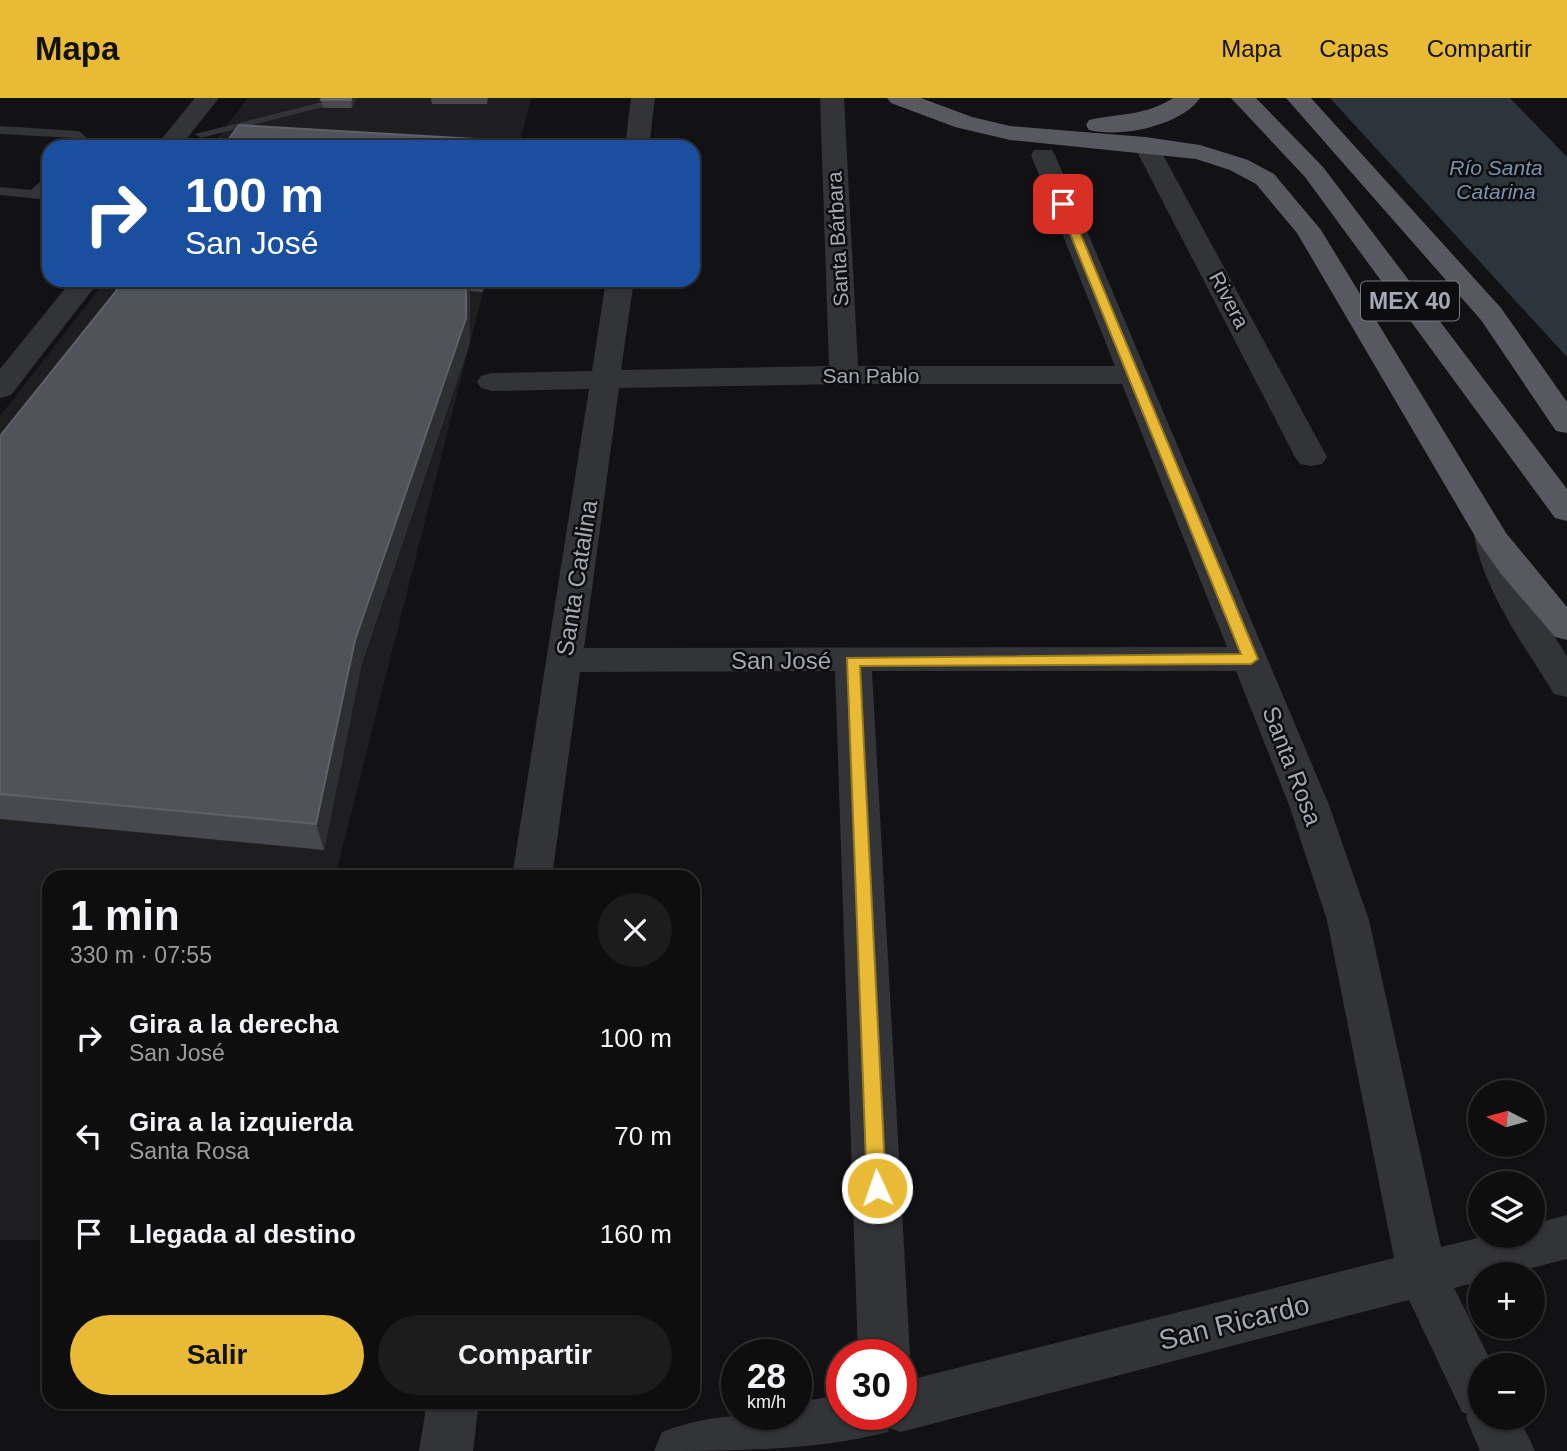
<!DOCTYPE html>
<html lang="es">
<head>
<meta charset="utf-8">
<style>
	:root { --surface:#0e0e0f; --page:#1c1c1d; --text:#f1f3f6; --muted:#9b9c9e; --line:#2e2e2f; --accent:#e9ba35 }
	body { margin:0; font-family:Arial,sans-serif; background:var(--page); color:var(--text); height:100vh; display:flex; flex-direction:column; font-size:26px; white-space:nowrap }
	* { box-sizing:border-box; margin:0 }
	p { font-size:23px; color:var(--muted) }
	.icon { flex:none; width:38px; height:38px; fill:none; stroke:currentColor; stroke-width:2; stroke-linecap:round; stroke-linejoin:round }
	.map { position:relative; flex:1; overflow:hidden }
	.sheet { position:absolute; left:42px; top:772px; width:658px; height:539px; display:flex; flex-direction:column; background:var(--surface); border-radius:21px; box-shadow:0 2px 5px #0004,0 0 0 2px var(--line) }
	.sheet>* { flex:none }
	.hud { position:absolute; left:42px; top:42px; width:658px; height:147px; border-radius:21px; box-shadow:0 2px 5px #0004,0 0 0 2px var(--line); background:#1a4fa0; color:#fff; overflow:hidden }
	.needle { width:46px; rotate:276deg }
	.controls { position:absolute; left:1468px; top:982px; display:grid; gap:14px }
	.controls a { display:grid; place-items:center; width:77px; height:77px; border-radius:50%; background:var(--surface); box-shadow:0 2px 5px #0004,0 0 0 2px var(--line); font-size:35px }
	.speed { position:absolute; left:721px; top:1241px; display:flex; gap:14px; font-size:35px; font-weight:700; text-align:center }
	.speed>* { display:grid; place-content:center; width:91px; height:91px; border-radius:50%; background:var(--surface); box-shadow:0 2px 5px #0004,0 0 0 2px var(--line); line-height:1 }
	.speed small { font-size:18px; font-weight:400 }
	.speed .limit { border:10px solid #d22; background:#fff; color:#111 }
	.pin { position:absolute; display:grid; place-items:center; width:60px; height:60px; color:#fff; margin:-30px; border-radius:14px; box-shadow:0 4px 10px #0006 }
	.me { position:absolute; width:77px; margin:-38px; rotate:357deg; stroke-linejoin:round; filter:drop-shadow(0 0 5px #0008) }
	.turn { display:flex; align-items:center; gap:24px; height:147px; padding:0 28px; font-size:32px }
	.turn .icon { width:91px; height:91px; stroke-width:2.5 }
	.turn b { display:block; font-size:49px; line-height:60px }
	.round { display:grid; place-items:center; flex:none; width:74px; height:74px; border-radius:37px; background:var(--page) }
	.head { display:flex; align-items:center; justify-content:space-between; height:119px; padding:0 28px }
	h1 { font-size:42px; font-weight:700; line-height:52px }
	.action { display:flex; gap:14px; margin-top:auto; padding:14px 28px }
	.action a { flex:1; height:80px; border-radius:42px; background:var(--accent); color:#111; font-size:28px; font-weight:700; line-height:80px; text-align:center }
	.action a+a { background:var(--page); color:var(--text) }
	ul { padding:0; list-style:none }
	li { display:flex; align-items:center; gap:21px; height:98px; padding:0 28px }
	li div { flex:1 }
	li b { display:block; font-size:26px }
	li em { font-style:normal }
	header { display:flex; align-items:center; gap:42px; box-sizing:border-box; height:98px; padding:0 35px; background:var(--accent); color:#111 }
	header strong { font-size:33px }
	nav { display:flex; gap:38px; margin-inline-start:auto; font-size:24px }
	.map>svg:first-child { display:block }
	.built { fill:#1e1e21 }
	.water { fill:#2c343c }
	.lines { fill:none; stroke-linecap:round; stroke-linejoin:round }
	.service { fill:#333438; fill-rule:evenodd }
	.minor { fill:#333438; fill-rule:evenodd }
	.tertiary { fill:#333438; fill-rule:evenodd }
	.trunk { fill:#585960; fill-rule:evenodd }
	.wall { fill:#48494f }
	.shaded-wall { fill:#2e2f33 }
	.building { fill:#52535a; stroke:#5f6168; stroke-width:2 }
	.route { fill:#e9ba35; stroke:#977922; stroke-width:2 }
	.labels { text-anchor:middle; stroke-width:5; stroke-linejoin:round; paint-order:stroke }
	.far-water-label { font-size:21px; font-style:italic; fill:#7c93ad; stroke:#0d0d0f }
	.far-street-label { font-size:21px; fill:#a4a8b4; stroke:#0d0d0f }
	.shield { fill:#0d0d0f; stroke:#777a82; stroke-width:2 }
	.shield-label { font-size:23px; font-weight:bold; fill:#a4a8b4 }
	.street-label { font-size:24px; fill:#a4a8b4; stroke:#0d0d0f }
	.near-street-label { font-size:28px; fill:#a4a8b4; stroke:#0d0d0f }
</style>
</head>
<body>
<header>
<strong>Mapa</strong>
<nav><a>Mapa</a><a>Capas</a><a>Compartir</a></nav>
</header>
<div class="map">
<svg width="1567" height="1353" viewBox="0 0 1567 1353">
	<rect width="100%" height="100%" fill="#121214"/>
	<g class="built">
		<path d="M248,0h283l-12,49h-309z"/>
		<path d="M106,182h380l-151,597h-286v363h-49v-824z"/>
	</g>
	<path class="water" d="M1330,0h180l57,59v200z"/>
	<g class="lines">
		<g class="service">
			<path d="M338,0h21l-158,40 -6,-4z"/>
			<path d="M0,28l79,5 9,8 -6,8h-12l5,-9 -75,-4z"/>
			<path d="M49,76v12l-5,6h5v8l-49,-5v-8l31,3z"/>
		</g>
		<g class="minor">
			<path d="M631,0h24l-6,49h-24z"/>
			<path d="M820,0h24l14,268h257l-84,-211 3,-5h18l3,5 274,650 40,115 72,327 45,-11h47v-12l34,-9v44l-58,15h-29v7l-26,7 39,77h-13v53h39l16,33h-55l-14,-33 1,-4 -5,-2 -53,-112 -508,132 -12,-4 -1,4c-73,19 -157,19 -234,19l8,-19c44,-17 88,-18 134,-18v-11l46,-9v20h59v-32l493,-124 -67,-338 -38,-115 -53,-134h-364l38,683 -9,17v-17h-43l-23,-683 -255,1 -28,205h-40l77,-488 -97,2 -11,-3 -4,-6 4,-6 11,-3 100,-2 14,-91h28l-13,90 208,-4zM844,286h278l105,263 -643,1 35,-260z"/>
			<path d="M1145,39l9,2 3,5 170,313 -5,7 -11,2 -11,-2 -5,-7 -162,-313 3,-5z"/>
			<path d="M1491,428l12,3 5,7 20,59 39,61v41l-13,-3c-31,-51 -68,-99 -80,-158l5,-7z"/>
			<path d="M427,1304h52l-6,49h-54z"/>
		</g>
		<g class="tertiary">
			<path d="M195,0h24l-39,49h-25z"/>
			<path d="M72,182h28l-89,115 -11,3v-29z"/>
		</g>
		<g class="trunk">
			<path d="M887,0h34l51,19 38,9 135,11 55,8 48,15 26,14 47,56 185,303 61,74v33l-12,-3 -54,-63 -22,-31 -182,-310 -41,-49 -26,-14 -34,-11 -186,-19 -55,-13 -64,-24z"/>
			<path d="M1173,0h27c-19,28 -80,40 -111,32l-3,-5 3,-5c30,-7 57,-4 84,-22z"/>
			<path d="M1231,0h25l67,69 244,322v32l-12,-3 -250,-341z"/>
			<path d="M1286,0h25l190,210 66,94v31l-11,-2 -75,-111z"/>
		</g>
	</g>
	<g class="wall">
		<path d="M322,0h34l-4,10h-29l-2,-8z"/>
		<path d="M431,0h57l-1,6h-55z"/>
		<path d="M125,182h361l-3,12 -14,-1 1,51 -109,324 -37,184 -324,-31v-383z"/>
	</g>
	<g class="shaded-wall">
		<path d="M351,0h5l-4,10 -1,-8z"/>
		<path d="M466,182h2l2,12v50l-109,324 -37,184 -8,-26 39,-184z"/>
		<path d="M481,182h5l-3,12z"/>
	</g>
	<g class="building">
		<path d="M322,0h29v2h-30z"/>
		<path d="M239,27l273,16 -2,6h-287z"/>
		<path d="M125,182h341v38l-111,322 -39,184 -316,-30v-358z"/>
	</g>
	<path class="route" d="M1063,103l5,3 190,455 -7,5 -391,2 26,522 -2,6 -7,3 -7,-3 -3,-6 -20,-530 394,-4 -183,-450z"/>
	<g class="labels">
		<g class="far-water-label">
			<text x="1496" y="77">Río Santa<tspan x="1496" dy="24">Catarina</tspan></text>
		</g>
		<g class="far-street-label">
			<text transform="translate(838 141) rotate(-93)" y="7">Santa Bárbara</text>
			<text transform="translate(1229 202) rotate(62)" y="7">Rivera</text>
			<text x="871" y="285">San Pablo</text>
		</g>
		<rect class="shield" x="1361" y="183.5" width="98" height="39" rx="5"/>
		<g class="shield-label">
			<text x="1410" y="211">MEX 40</text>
		</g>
		<g class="street-label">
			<text transform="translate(577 480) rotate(-81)" y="8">Santa Catalina</text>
			<text x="781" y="571">San José</text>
			<text transform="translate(1292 668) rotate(69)" y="8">Santa Rosa</text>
		</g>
		<g class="near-street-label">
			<text transform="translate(1234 1224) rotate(-14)" y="10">San Ricardo</text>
		</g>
	</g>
</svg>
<div class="controls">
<a><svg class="needle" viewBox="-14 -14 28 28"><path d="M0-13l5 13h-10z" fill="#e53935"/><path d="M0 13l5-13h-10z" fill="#9b9c9e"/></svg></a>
<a><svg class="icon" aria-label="layers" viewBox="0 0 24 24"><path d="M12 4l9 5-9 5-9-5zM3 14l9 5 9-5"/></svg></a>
<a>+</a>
<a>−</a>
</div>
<div class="speed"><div>28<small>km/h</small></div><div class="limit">30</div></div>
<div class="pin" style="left:1063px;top:106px;background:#d93025"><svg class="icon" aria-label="arrive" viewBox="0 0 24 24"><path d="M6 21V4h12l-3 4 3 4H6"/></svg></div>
<svg class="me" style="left:877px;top:1090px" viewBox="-20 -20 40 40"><circle r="17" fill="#e9ba35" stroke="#fff" stroke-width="3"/><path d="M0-11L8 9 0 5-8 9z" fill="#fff"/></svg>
<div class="hud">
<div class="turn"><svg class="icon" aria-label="right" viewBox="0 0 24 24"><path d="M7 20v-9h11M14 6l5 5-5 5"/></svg><div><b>100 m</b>San José</div></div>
</div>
<section class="sheet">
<div class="head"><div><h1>1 min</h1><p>330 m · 07:55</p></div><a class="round"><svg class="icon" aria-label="close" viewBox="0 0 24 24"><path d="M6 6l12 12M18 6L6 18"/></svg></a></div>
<ul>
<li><svg class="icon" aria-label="right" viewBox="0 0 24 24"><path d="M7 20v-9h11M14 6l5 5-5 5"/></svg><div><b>Gira a la derecha</b><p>San José</p></div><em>100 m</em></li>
<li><svg class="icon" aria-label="left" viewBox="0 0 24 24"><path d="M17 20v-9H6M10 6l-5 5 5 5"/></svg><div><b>Gira a la izquierda</b><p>Santa Rosa</p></div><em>70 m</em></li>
<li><svg class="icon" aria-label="arrive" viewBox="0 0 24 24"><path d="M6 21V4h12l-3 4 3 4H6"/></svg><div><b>Llegada al destino</b></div><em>160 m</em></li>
</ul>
<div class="action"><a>Salir</a><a>Compartir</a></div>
</section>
</div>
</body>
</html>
